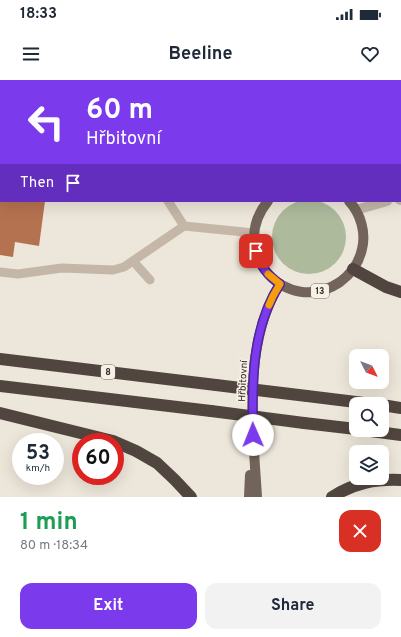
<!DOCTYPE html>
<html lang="en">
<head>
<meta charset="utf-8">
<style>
	:root { --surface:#fff; --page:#f2f2f3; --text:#1f2937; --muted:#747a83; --accent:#7c3aed }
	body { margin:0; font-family:Overpass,sans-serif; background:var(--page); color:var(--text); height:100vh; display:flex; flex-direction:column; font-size:15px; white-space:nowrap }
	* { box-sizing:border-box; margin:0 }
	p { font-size:13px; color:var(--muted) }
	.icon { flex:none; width:22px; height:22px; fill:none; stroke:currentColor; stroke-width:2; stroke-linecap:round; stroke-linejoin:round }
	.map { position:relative; height:417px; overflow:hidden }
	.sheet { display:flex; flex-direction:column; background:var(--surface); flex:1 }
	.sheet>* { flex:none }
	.hud { position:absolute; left:0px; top:0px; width:401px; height:122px; box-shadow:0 4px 16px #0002; background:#7c3aed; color:#fff; overflow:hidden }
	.needle { width:26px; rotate:132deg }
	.controls { position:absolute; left:349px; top:269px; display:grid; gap:8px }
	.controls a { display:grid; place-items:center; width:40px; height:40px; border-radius:8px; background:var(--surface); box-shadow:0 4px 16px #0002; font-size:20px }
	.speed { position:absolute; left:12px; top:353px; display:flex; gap:8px; font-size:20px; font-weight:700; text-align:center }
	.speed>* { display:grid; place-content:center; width:52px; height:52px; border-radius:50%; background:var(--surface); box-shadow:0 4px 16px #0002; line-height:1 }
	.speed small { font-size:10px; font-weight:400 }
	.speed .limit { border:6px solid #d22; background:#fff; color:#111 }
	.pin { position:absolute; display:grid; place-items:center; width:34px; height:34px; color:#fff; margin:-17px; border-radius:8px; box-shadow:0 2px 6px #0006 }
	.me { position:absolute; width:44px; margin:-22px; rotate:359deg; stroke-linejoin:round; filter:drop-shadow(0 0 3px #0008) }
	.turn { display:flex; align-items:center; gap:14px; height:84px; padding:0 20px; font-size:18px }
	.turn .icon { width:52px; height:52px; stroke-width:2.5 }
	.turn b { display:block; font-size:28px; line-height:34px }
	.then { display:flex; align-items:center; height:38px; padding:0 20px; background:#0003; gap:8px; font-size:15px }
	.round { display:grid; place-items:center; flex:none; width:42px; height:42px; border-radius:12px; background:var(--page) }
	.summary { display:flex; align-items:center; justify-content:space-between; height:68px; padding:0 20px }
	h1 { font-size:24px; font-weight:700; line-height:30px; color:#1e9e55 }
	.primary-button { display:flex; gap:8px; margin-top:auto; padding:8px 20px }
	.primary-button a { flex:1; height:46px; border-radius:12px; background:var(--accent); color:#fff; font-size:16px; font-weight:700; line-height:46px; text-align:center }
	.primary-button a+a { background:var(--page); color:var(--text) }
	.status { display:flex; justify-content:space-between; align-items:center; height:28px; padding:0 20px; background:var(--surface); direction:ltr }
	.status svg { height:11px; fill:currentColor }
	header { display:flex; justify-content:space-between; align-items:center; height:52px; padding:0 20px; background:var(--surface); font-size:18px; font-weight:700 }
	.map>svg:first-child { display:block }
	.green { fill:#adba9c }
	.building { fill:#b57250 }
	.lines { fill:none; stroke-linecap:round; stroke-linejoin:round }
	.lane { stroke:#c4b7a8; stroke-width:9 }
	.street { stroke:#c4b7a8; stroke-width:10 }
	.primary { stroke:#72645a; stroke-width:10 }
	.highway { stroke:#51463f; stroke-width:12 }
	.highway-bridge { stroke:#51463f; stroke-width:12 }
	.route-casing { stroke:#51269a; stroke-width:10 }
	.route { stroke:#7c3aed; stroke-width:7 }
	.slow { stroke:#f59e0b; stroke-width:7 }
	.labels { text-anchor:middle; stroke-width:3.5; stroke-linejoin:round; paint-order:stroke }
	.shield { fill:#f6f0e6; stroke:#6d6660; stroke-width:1 }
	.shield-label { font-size:9px; font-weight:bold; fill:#322b27 }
	.street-label { font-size:10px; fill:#322b27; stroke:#f6f0e6 }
</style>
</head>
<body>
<div class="status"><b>18:33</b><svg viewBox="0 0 49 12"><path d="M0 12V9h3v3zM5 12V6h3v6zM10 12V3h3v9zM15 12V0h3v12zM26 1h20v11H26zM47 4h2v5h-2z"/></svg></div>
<header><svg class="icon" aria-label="menu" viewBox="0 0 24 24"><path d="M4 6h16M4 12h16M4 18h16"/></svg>Beeline<svg class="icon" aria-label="heart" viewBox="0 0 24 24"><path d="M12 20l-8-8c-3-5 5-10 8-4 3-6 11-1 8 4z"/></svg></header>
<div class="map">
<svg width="401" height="417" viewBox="0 0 401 417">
	<rect width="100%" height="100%" fill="#ede6da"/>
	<circle class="green" cx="309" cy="157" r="37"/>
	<path class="building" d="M0,121h45l-6,45 -24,-4 -2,15 -13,-2z"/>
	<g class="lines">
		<g class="lane">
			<path d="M130,0l7,1"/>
			<path d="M164,1v-1"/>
			<path d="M0,20h1"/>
			<path d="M168,121l16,25"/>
			<path d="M133,181l17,19"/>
			<path d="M0,192l18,2 44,-6 51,2 11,-3 60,-41 70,7"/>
		</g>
		<g class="street">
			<path d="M268,1v-1"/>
			<path d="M400,120h1"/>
			<path d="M356,130l31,-9"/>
		</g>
		<g class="primary">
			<path d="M268,121c-42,51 19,117 72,81 11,-8 19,-19 22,-33 4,-16 -1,-35 -13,-48"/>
			<path d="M249,417l1,-22"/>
			<path d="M257,417c-4,-67 -15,-154 23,-213"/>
		</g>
		<g class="highway">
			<path d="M353,189l33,18 15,5"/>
			<path d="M0,279l216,26"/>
			<path d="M0,306l211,25"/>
			<path d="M307,316l65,8"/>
			<path d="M382,325l19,3"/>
			<path d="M0,333l113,28 23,10 21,12 18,17 16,17"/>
			<path d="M304,343l52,6"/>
			<path d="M363,350l38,5"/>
			<path d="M332,417c22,-14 43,-18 69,-17"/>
		</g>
		<g class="highway-bridge">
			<path d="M216,305l91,11"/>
			<path d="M211,331l93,12"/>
		</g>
	</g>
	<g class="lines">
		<g class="route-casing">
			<path id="route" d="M253,355c-1,-51 -2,-106 27,-151 -13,-9 -19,-17 -24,-33"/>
		</g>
		<use href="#route" class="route"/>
		<path class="slow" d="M268,194l12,10 -7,12 -4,9"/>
	</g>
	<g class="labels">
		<g class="shield">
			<rect x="311" y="204" width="18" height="14" rx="3"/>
			<rect x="101" y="285" width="14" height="14" rx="3"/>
		</g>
		<g class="shield-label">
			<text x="320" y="214">13</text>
			<text x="108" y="295">8</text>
		</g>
		<g class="street-label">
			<text transform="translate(242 301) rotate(-87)" y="4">Hřbitovní</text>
		</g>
	</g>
</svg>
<div class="controls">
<a><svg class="needle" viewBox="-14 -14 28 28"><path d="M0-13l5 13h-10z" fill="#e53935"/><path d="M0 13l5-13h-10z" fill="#747a83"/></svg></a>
<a><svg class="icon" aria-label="search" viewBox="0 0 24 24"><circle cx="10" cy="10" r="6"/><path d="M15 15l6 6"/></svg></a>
<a><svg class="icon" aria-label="layers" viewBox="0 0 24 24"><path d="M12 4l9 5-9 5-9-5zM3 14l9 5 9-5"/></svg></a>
</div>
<div class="speed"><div>53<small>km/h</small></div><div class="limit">60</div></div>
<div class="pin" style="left:256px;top:171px;background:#d93025"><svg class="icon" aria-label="arrive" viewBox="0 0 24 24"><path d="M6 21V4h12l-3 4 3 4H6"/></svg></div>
<svg class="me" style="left:253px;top:355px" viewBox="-20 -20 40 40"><circle r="19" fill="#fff"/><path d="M0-13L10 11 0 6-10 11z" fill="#7c3aed"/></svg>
<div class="hud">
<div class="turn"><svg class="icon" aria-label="left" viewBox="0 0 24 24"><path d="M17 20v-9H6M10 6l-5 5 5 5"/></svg><div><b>60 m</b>Hřbitovní</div></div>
<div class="then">Then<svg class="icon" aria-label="arrive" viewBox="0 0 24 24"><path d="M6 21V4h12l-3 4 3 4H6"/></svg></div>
</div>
</div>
<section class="sheet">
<div class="summary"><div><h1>1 min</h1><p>80 m · 18:34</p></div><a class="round" style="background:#d93025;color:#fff"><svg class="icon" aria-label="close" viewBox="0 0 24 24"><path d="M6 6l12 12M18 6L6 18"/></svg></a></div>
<div class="primary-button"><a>Exit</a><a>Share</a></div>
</section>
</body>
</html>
